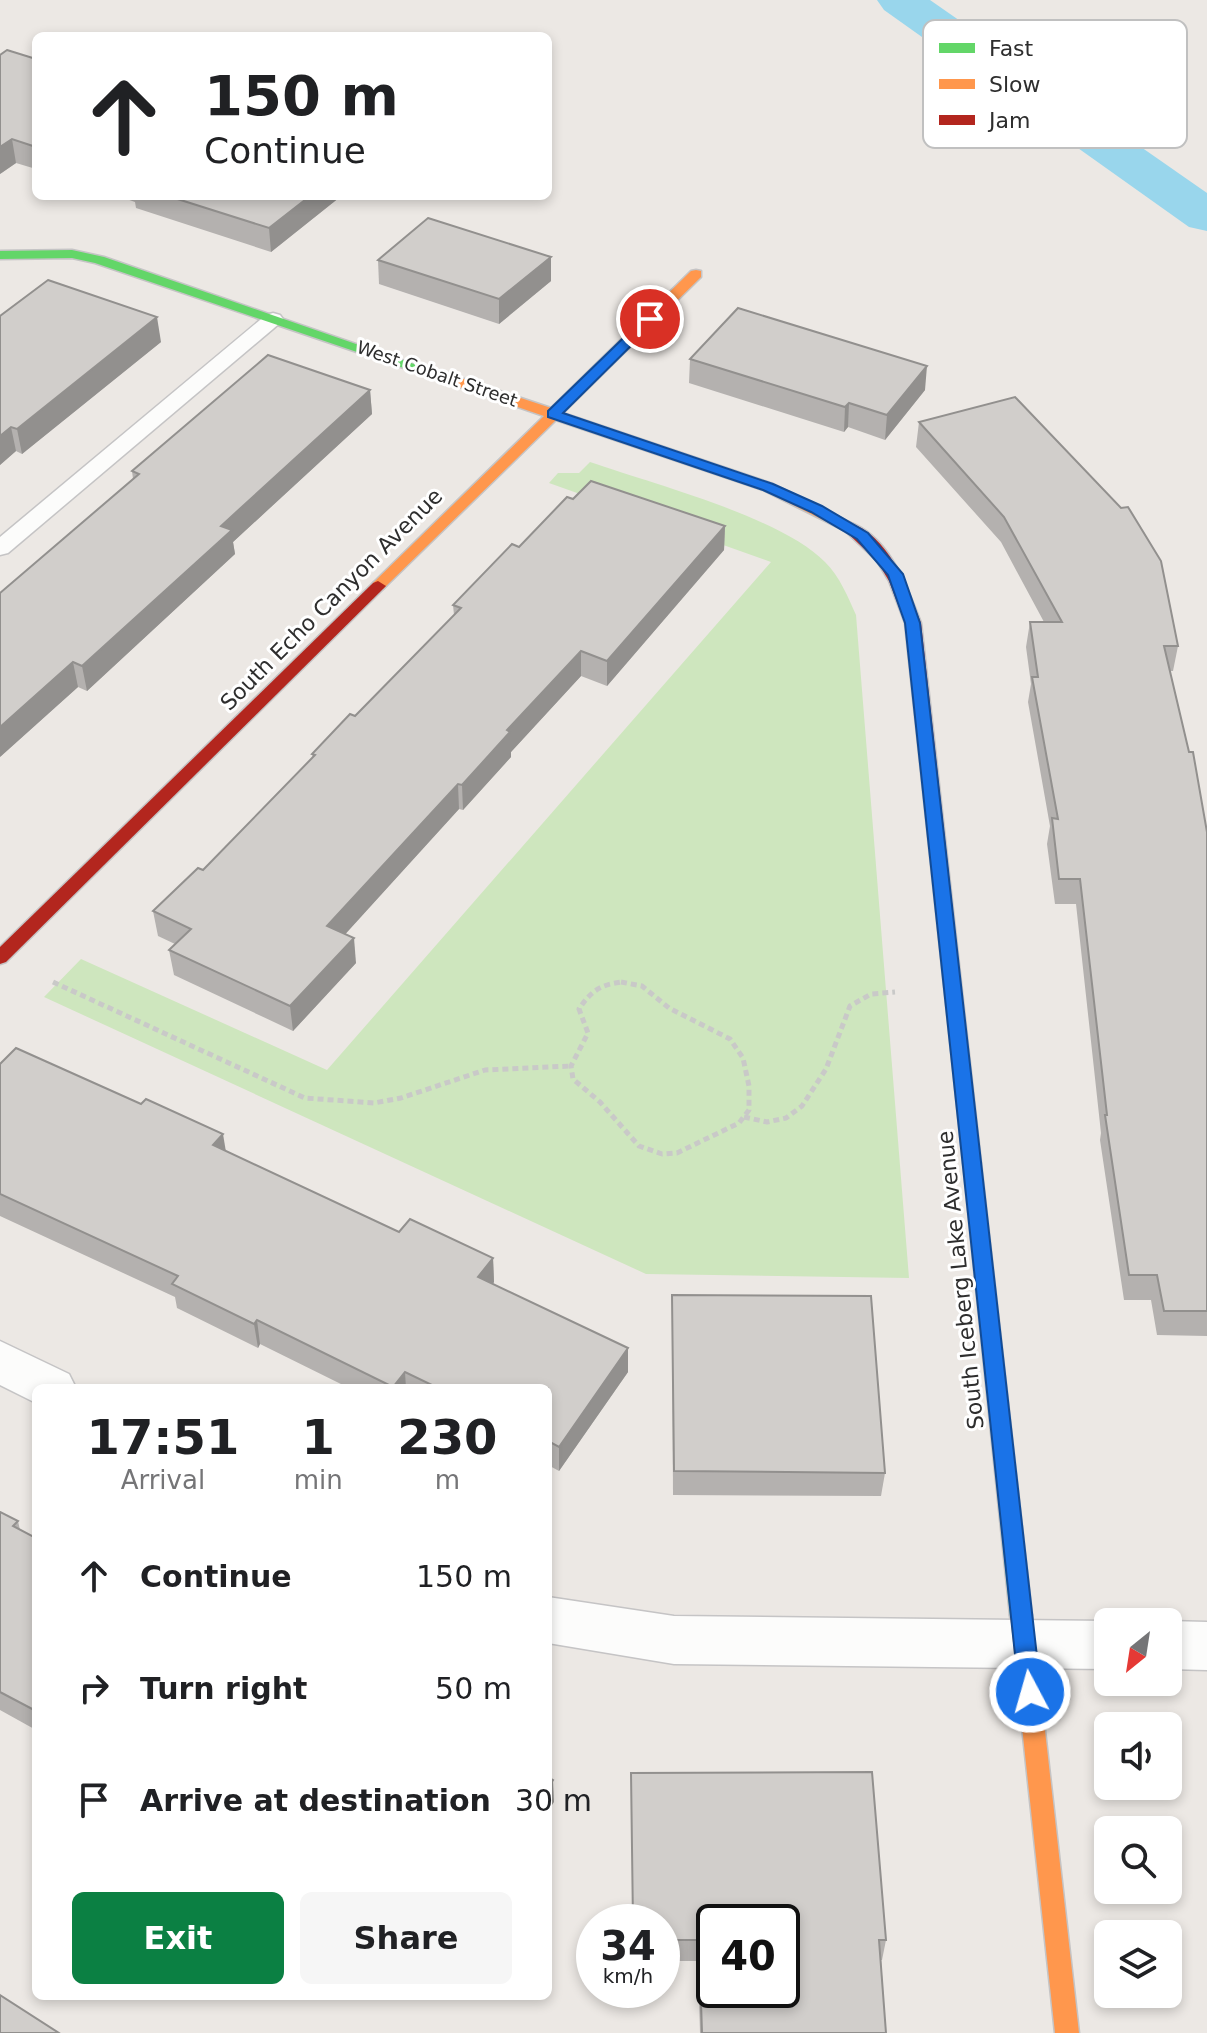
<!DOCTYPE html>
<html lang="en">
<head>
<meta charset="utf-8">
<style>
	:root { --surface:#fff; --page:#f6f6f6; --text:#202124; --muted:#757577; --accent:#0b8043 }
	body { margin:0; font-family:"DejaVu Sans",sans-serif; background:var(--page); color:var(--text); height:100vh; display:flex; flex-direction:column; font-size:30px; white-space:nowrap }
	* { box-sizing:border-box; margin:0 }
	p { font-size:26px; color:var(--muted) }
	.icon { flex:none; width:44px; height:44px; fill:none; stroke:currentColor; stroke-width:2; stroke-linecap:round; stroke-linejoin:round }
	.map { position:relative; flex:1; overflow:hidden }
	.drawer { position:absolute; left:32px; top:1384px; width:520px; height:616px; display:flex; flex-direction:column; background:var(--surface); border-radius:12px; box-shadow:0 4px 12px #0003 }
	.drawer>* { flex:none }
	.banner { position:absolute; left:32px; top:32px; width:520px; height:168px; border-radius:12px; box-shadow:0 4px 12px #0003; background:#fff; color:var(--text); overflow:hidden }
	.needle { width:52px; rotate:210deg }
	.fabs { position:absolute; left:1094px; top:1608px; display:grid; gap:16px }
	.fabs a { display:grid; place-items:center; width:88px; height:88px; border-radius:12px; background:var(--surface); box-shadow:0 4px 12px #0003; font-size:40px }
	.speed { position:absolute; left:576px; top:1904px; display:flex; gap:16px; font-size:40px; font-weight:700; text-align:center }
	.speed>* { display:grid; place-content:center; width:104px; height:104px; border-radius:50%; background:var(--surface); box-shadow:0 4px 12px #0003; line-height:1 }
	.speed small { font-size:20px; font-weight:400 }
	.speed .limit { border:4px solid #111; border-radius:12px; background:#fff; color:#111 }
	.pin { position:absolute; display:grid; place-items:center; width:68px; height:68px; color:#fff; margin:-34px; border:4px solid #fff; border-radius:50%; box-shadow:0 2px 8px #0007 }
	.me { position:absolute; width:88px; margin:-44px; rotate:354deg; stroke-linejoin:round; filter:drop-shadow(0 0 6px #0008) }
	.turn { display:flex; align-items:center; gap:28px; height:168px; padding:0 40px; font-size:36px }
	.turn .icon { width:104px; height:104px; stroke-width:2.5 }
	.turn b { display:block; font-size:56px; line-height:68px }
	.eta { display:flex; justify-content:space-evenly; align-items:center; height:136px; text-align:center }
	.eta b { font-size:48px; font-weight:700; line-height:56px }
	.primary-button { display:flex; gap:16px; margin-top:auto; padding:16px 40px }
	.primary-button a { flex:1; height:92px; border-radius:12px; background:var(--accent); color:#fff; font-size:32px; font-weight:700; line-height:92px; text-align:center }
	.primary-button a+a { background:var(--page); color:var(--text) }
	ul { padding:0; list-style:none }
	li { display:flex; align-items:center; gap:24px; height:112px; padding:0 40px }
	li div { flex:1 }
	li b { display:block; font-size:30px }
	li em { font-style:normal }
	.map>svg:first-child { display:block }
	.green { fill:#cee6be }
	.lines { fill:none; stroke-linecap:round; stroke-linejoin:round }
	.canal { fill:#99d6ec; fill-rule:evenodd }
	.lane-casing { stroke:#c5c4c5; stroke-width:3 }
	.street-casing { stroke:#c5c4c5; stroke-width:3 }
	.fast-casing { stroke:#c5c4c5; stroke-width:3 }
	.slow-casing { stroke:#c5c4c5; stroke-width:3 }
	.jam-casing { stroke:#c5c4c5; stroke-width:3 }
	.path { stroke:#c9c9c8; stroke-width:5; stroke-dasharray:6 4; stroke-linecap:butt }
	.lane { fill:#fcfcfb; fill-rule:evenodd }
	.street { fill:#fcfcfb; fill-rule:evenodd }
	.fast { fill:#63d668; fill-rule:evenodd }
	.slow { fill:#ff974d; fill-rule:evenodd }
	.jam { fill:#b3261e; fill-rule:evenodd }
	.wall { fill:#b4b1af }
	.shaded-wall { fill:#92908e }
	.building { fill:#d1cecb; stroke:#92908e; stroke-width:2; fill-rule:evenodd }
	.route { fill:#1a73e8; stroke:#114b97; stroke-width:2 }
	.labels { text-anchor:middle; stroke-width:6; stroke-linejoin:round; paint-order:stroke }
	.far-street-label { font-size:18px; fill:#2e2e2e; stroke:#fff }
	.street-label { font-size:22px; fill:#2e2e2e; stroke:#fff }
	.key { fill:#fff; stroke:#c0c0c0; stroke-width:2 }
	.key-label { font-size:22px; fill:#2e2e2e }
</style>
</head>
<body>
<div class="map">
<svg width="1207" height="2033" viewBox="0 0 1207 2033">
	<rect width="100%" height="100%" fill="#ece8e4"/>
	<path class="green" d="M590,462c63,22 191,55 235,100 15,15 23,35 31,53l53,663 -263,-4 -602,-277 37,-38 246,111 444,-508 -222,-79 9,-10h21z"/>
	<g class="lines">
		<path class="canal" d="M877,0h53l277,193v38l-18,-4 -305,-217z"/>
		<g class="lane-casing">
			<path id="lane" d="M273,313l7,2 3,4 -3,4 -272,230 -8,2v-18l266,-222z"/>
		</g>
		<g class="street-casing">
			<g id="street">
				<path d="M0,1341l69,33 7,14h-40v15l-36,-18z"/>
				<path d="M548,1597l126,19 434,5v48l-434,-5 -126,-21z"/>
				<path d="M1168,1621l39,1v48l-39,-1z"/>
			</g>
		</g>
		<g class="fast-casing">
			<g id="fast">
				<path d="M72,250l32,7 356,123 -7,4 -5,-1 -353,-120 -23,-5 -72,1v-8z"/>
				<path d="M972,1156l7,2 2,5 51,452 -3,7 -8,3 -8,-3 -3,-7 -47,-452 2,-5z"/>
			</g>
		</g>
		<g class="slow-casing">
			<g id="slow">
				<path d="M696,270l5,1v6l-138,136 210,71 80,40v6h-10l-80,-40 -207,-70 -173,169h-10v-6l171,-167 -96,-33v-6h10l93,31 140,-137z"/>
				<path d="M1021,1605l8,3 3,7 47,418h-24l-45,-418 3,-7z"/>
			</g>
		</g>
		<g class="jam-casing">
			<g id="jam">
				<path d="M848,522c41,13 59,65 73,101l60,540 -2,5h-14l-2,-5 -58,-540 -16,-42 -12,-20 -36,-34z"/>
				<path d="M378,581l8,5 -3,3 -377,373 -6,2v-17l373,-364z"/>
			</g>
		</g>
		<g class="path">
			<path d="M53,982l252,116 69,5 27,-5 84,-28 86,-4"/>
			<path d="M621,982l21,4 27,22 61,31 13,19 6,28v24l-10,13 -62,30 -15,1 -23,-8 -39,-44 -27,-23 -2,-13 17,-33 -9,-24c12,-18 21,-24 42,-27z"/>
			<path d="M744,1117l23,5 19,-4 16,-12 24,-37 24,-63 21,-12 24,-2"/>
		</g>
		<use href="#lane" class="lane"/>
		<use href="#street" class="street"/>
		<use href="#fast" class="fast"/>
		<use href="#slow" class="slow"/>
		<use href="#jam" class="jam"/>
	</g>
	<g class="wall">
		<path d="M36,59v110l-20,-6 -16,11z"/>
		<path d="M118,196h222v1l-69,55 -135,-44 -1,-6z"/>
		<path d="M551,257v24l-52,43 -120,-40 -1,-24z"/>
		<path d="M0,316l161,26 -139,112 -6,-3 -16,14z"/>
		<path d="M690,359l235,31 -40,50 -37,-13 -4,5 -155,-49z"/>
		<path d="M370,390l2,24 -139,128 2,12 -148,137 -9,-4 -78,70 133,-278 -1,-8z"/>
		<path d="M919,422l259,224 -5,25h-3l37,161v504l-50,-1 -6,-35h-27l-24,-160 1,-7 -25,-229h-21l-8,-60 3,-18 -22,-124 3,-18 -5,-37 4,-25h14l-43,-80 -85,-95z"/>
		<path d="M573,499l152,27 -1,24 -117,136 -26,-10 -70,76v5l-48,53 -4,-1 -114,125 11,29 -63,68 -119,-56 -5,-25 6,-6 -17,-8 -5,-25 50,-41 110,-112 -1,-4 43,-38 99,-101 -1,-10z"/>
		<path d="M0,1064l226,87 173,81 94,26 1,24 -1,2 135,88 -69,99 -11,-6v-77h-199l-89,-44 -2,4 -81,-40 -2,-11 -175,-81z"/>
		<path d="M672,1295l213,178 -4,23 -208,-1z"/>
		<path d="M0,1512l18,9 2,9 16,8v192l-36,-20z"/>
		<path d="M631,1773l255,167 -4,20h-1l5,73h-186l-2,-72h-36v-39h-29z"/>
	</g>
	<g class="shaded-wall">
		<path d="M12,139l4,24 -16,11v-27z"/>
		<path d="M310,196l30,1 -69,55 -2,-24z"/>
		<path d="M551,257v24l-52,43v-25z"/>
		<path d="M157,317l4,25 -139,112 -5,-25z"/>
		<path d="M927,366l-2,24 -40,50 2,-25z"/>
		<path d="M370,390l2,24 -139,128 2,12 -148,137 -5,-25 139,-140z"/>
		<path d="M849,403l-1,24 -4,5 1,-25z"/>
		<path d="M11,427l5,24 -16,14v-29z"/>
		<path d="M725,526l-1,24 -117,136v-25z"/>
		<path d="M581,651v25l-70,76v5l-48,53 -1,-25 45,-55z"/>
		<path d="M73,662l5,25 -78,70v-30z"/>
		<path d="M458,784l1,25 -129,142 -3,-25z"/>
		<path d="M354,938l2,25 -63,68 -3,-25z"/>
		<path d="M223,1134l4,24 -14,-13z"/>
		<path d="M493,1258l1,24 -15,20 -1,-25z"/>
		<path d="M257,1320l3,24 -2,4 -4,-24z"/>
		<path d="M628,1348v24l-69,99v-24z"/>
		<path d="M405,1372l1,16h-13v-1z"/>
		<path d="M553,1780l1,22 -6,9v-23z"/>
	</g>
	<g class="building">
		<path d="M7,50l29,9v88l-24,-8 -12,8v-92z"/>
		<path d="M168,196h142l-41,32z"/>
		<path d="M428,218l123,39 -52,42 -121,-39z"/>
		<path d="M48,280l109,37 -140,112 -6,-2 -11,9v-120z"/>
		<path d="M738,308l189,58 -40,49 -38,-12 -4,4 -155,-48z"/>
		<path d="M268,355l102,35 -149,136 11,4 -150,136 -9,-4 -73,65v-134l139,-119 -7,-3z"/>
		<path d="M1015,397l106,111 7,-1 33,54 17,85h-14l25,106h4l14,80v479h-43l-7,-36h-28l-24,-160h2l-27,-236h-21l-7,-61 6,1 -26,-142h6l-8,-55h32l-58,-105 -85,-95z"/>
		<path d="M591,481l134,45 -118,135 -26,-10 -74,79 3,2 -48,53 -4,-1 -131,142 27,12 -64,68 -121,-56 22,-21 -38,-18 45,-43 5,2 112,-115 -3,-1 38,-40 5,2 106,-108 -8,-3 59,-61 7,3 48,-50 6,2z"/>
		<path d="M16,1048l125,56 5,-5 77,35 -10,11 186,87 11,-13 83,39 -15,19 150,71 -69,99 -11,-6v-53h-110l-33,-16 -12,15 -136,-67 -3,4 -82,-40 6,-8 -178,-82v-130z"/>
		<path d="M672,1295l199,1 14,177 -211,-2z"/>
		<path d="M0,1512l18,9 -5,5 23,12v173l-36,-19z"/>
		<path d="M872,1772l14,168h-7l7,93h-184l-3,-93h-37v-18h-29l-2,-149zM714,1922h68v68h-68z"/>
		<path d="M548,1777l5,3 -5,8z"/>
		<path d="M0,1995l59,38h-59z"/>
	</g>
	<path class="route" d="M650,315l5,1v6l-92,91 210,71 49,22 46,27 35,41 17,49 121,1069 -3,8 -8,3 -8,-3 -3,-8 -114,-1069 -17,-48 -31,-36 -46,-27 -48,-22 -215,-73v-6l98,-95z"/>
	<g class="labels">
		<g class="far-street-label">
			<text transform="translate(437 374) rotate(19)" y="6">West Cobalt Street</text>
		</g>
		<g class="street-label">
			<text transform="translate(331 599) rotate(-45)" y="8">South Echo Canyon Avenue</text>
			<text transform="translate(960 1280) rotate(-96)" y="8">South Iceberg Lake Avenue</text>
		</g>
	</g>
	<rect x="923" y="20" width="264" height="128" rx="12" class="key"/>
	<rect x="939" y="43" width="36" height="10" fill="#63d668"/>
	<rect x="939" y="79" width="36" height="10" fill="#ff974d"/>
	<rect x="939" y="115" width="36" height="10" fill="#b3261e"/>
	<g class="key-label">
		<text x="989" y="56">Fast</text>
		<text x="989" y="92">Slow</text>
		<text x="989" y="128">Jam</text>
	</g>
</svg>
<div class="fabs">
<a><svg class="needle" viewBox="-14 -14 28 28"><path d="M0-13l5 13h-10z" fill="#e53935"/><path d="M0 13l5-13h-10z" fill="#757577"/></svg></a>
<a><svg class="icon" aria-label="sound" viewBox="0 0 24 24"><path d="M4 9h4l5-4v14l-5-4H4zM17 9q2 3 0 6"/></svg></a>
<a><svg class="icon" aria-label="search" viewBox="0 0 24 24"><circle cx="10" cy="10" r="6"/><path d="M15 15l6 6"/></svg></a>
<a><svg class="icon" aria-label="layers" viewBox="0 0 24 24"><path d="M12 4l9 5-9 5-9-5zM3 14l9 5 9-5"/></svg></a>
</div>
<div class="speed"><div>34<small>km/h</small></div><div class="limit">40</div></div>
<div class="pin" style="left:650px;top:319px;background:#d93025"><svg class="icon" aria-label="arrive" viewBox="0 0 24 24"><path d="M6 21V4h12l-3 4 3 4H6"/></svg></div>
<svg class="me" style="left:1030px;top:1692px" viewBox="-20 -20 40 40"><circle r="17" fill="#1a73e8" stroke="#fff" stroke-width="3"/><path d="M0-11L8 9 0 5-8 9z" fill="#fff"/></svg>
<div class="banner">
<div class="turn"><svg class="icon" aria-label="ahead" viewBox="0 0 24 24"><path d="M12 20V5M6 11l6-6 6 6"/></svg><div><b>150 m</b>Continue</div></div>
</div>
<section class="drawer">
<div class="eta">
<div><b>17:51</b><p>Arrival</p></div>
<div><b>1</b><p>min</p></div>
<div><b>230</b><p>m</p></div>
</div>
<ul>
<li><svg class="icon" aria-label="ahead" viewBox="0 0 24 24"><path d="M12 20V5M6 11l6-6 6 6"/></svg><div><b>Continue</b></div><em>150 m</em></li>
<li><svg class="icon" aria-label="right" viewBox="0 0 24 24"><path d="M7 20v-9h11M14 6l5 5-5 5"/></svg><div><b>Turn right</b></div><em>50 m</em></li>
<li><svg class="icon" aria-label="arrive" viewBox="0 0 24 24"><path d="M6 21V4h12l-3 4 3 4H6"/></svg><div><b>Arrive at destination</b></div><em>30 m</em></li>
</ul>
<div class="primary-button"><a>Exit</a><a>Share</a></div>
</section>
</div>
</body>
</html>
